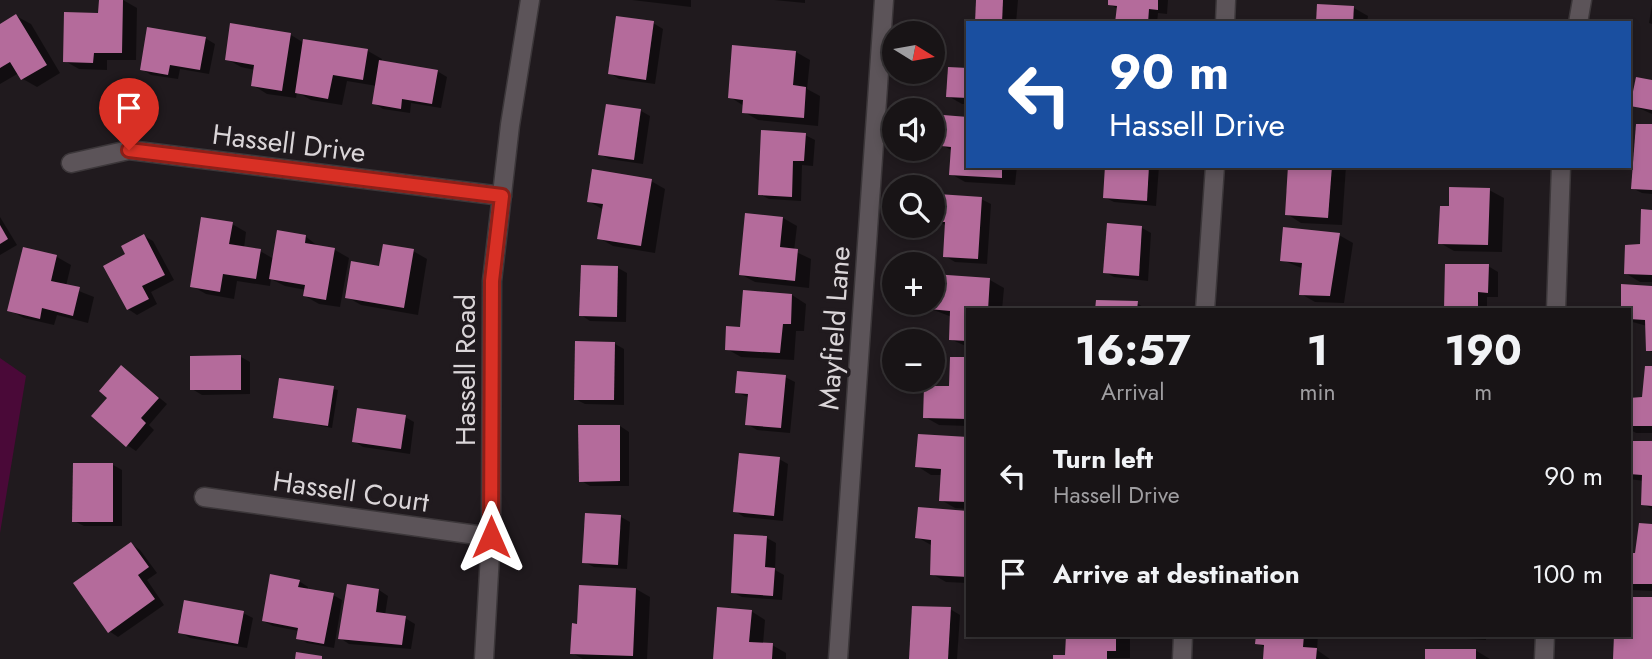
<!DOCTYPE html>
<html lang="en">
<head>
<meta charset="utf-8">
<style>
	:root { --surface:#181416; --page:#252123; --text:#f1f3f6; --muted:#9f9ea1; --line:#363335 }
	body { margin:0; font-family:Jost,sans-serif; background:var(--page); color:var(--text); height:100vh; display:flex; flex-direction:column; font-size:26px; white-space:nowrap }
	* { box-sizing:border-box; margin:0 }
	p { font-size:23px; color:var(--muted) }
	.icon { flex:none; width:38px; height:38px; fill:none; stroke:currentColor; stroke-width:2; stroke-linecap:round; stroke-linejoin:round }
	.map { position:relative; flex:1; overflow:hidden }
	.details { position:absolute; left:966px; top:308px; width:665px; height:329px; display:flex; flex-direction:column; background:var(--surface); border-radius:0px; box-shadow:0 4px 10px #0003,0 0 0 2px var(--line) }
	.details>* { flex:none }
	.guide { position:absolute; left:966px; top:21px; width:665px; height:147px; border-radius:0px; box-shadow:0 4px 10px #0003,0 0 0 2px var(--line); background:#1a4fa0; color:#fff; overflow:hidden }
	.needle { width:46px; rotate:101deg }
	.tools { position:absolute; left:882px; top:21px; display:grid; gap:14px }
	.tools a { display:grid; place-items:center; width:63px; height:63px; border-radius:50%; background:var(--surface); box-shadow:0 4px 10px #0003,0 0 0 2px var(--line); font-size:35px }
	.pin { position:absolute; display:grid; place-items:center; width:60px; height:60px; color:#fff; margin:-72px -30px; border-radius:50% 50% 50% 0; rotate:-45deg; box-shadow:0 0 7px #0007 }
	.pin .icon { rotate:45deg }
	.me { position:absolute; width:77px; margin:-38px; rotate:0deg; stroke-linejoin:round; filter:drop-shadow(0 0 5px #0008) }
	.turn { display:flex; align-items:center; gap:24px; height:147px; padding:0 28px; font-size:32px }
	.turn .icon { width:91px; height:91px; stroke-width:2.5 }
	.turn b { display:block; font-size:49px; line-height:60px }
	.eta { display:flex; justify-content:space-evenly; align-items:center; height:119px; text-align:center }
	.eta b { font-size:42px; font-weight:700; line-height:49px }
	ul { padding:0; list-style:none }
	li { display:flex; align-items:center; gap:21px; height:98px; padding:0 28px }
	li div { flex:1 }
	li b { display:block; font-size:26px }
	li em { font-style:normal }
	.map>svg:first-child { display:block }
	.green { fill:#4a0938 }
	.shadow { fill:#0007 }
	.building { fill:#b46b9b }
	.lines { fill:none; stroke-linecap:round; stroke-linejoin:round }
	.minor-casing { stroke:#3c373a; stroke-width:21 }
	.minor { stroke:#5c5459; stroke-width:18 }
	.route-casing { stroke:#8d1f18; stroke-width:18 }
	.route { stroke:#d93025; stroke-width:12 }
	.labels { text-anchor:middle; stroke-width:7; stroke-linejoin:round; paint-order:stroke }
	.street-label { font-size:28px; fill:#dad5d8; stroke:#201a1e }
</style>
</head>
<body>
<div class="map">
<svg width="1652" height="659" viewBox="0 0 1652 659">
	<rect width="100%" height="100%" fill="#201a1e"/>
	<path class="green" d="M0,358l26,18 -26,157z"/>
	<g class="shadow">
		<path d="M100,0h23l14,8 -1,52h-29v10l-28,-1 -14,-8 35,-47z"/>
		<path d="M632,0h59v7z"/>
		<path d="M774,0h31v3z"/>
		<path d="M978,0h40l-2,23h-39z"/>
		<path d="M1110,0h58l-1,14 -9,-1 -1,10h-40l1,-14 -9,-5z"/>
		<path d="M1652,5v19l-3,-1z"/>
		<path d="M1354,8l14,8 -1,7h-49z"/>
		<path d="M16,16l15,8 29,49 -23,14 -14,-8 -4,-6 -19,11v-58z"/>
		<path d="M653,23l10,6 -8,55 -36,-5 -9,-6z"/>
		<path d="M232,25l59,10 13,8 64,8 14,8 -1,3 56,9 10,6 -6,31 -30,-5 -1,10 -27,-4 -9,-6 3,-17 -30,-5 -5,24 -31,-5 -14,-8 -1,6 -29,-4 -14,-9 2,-15 -14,-3 -14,-8z"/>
		<path d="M205,38l10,6 -6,30 -29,-5 -2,10 -27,-4 -9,-6z"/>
		<path d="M796,52l14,8 -3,29 13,7 -2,30 -60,-6 -14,-8v-6l-14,-9z"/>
		<path d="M968,70v34h-6l-14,-8z"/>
		<path d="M1652,81v33l-20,-9z"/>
		<path d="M607,106l34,5 9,5 -7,48 -34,-5 -9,-5z"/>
		<path d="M944,117l24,49h49l-2,19 -50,-3 -14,-8 2,-23 -11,-6z"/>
		<path d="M1652,126v68l-10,-1 -10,-5z"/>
		<path d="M805,135l10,5 -2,26 -11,-1 -1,36 -32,-2 -10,-5z"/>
		<path d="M1107,166h52l-3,40 -42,-4 -10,-5z"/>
		<path d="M1290,166h56l-4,59 -41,-2 -14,-9z"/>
		<path d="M1453,166h43l-1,3h-37z"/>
		<path d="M651,181l14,8 -10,64 -42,-7 -14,-8 5,-28 -16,-9z"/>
		<path d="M1489,190l15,8 -2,54 -48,-1 -14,-8z"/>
		<path d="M981,199l10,5 -4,60 -32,-2 -10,-6 2,-30 -9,-5z"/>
		<path d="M1652,211v71h-12l-15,-9 17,-27z"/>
		<path d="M0,217l17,28 -17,10z"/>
		<path d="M783,218l14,8 -3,25 17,8 -2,29 -54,-6 -15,-8z"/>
		<path d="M232,224l14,8 -2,16 16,3 14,8 31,-23 14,11 16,3 14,8 -9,49 -21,-3 -14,-8 1,-6 -21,-4 -14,-7 -1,7 -33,-5 -3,18 -28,-5 -14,-8z"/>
		<path d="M1142,228l9,5 -3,48 -34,-4 -9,-5z"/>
		<path d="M1339,235l14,8 -9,60 -29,-1 -14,-8 3,-25 -22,-9z"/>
		<path d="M144,236l9,5 21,39 -23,12 6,12 -20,11 -9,-6v-54z"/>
		<path d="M25,249l32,8 14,8 -5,21 28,11 -6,26 -31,-8 -3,10 -30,-7 -15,-8z"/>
		<path d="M413,251l14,8 -9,56 -57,-10 -14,-8 34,-29z"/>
		<path d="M1488,266l10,6v25h-11v13h-41z"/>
		<path d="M618,268l9,5 -1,49 -36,-1 -9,-6z"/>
		<path d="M933,276l57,4 14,8 -2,22h-34v37l-18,-8 2,-22 -21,-8z"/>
		<path d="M1652,287v65l-4,-2 -1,-24 -18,-5v-11z"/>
		<path d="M792,295l14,9 -2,27h-8l-2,29 -53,-3 -14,-8 15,-20z"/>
		<path d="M1137,303l10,7h-50z"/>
		<path d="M615,344l9,5v56l-39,-1 -10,-5z"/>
		<path d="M241,357l9,5v32l-48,1 -10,-6z"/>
		<path d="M968,359v67l-29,-1 -14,-8 26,-29z"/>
		<path d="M122,367l45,37 -18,21 5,5 -18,21 -9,-6 -18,-47z"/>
		<path d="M1652,367v66h-16l-7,-4v-30h15z"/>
		<path d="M785,377l10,5 -5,51 -33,-3 -10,-6 3,-26 -14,-6z"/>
		<path d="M280,380l58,10 -6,38 -57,-11z"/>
		<path d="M405,417l9,5 -4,32 -47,-7 -9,-6z"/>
		<path d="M620,426l9,6v54h-39l-10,-6z"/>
		<path d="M968,439v70l-13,-1 -14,-8 1,-25h-11l-14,-9z"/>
		<path d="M1629,443h23v66l-9,-5 1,-23 -15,-2z"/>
		<path d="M779,459l9,5 -5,57 -39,-4 -9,-6z"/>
		<path d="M113,465l9,5v56h-38l-10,-5z"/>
		<path d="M968,513v70l-22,-1 -14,-8 -1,-29 -14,-8z"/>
		<path d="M621,517l9,5 -3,47 -33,-2 -10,-5z"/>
		<path d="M1652,526v65l-21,-1 -2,-35h7z"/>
		<path d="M736,536l31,2 9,5 -1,27 9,5 -2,25 -40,-3 -10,-5z"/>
		<path d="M131,544l9,6 17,23 -10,7 17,25 -46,32 -9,-6z"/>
		<path d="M299,581l9,6v3l25,5 9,5 -8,48 -27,-5 -9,-5 1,-7 -26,-5 -10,-5z"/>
		<path d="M636,589l14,8 -3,62h-64l-11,-6 6,-27z"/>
		<path d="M379,590l9,6 -3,19 20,3 10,6 -4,25 -62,-5 -9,-6z"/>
		<path d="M950,609l10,6 -3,44h-46z"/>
		<path d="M751,611l14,9 -2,24 9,1 14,8v6h-72z"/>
		<path d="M243,613l10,5 -6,30 -57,-10 -10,-6z"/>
		<path d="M1067,635h63v23l-75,1 12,-3z"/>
		<path d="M1257,635h61l-1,15 13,9h-65l1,-11 -9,-5z"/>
		<path d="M1443,635h43v5l-38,-2z"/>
		<path d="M1475,650l15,9h-63z"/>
	</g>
	<g class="building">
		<path d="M99,0h24l-1,53h-28l-1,10 -30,-1 1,-50 34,1z"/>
		<path d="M976,0h27l-1,23h-27z"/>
		<path d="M1108,0h50v10l-9,-1 -1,14h-33l2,-17 -9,-1z"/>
		<path d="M1317,4l37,2 -1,17h-37z"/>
		<path d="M16,14l31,51 -26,15 -11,-18 -10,6v-44z"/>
		<path d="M616,16l38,5 -8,59 -38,-6z"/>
		<path d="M230,23l61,10 -9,58 -31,-5 3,-21 -29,-5z"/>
		<path d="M147,27l59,10 -6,33 -30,-5 -2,10 -28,-5z"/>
		<path d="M303,39l65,10 -5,31 -30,-5 -5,24 -33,-6z"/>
		<path d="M732,45l64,6 -3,34 13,2 -2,31 -62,-5 1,-13 -15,-2z"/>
		<path d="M379,60l59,10 -6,34 -30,-5 -1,10 -29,-5z"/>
		<path d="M948,67l20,1v30l-22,-1z"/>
		<path d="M1636,77l16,3v30l-22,-4z"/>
		<path d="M606,104l35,5 -7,51 -36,-5z"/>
		<path d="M943,115l25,2v49h34v12l-53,-3 2,-28 -10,-1z"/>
		<path d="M1636,124h16v66l-21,-1z"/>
		<path d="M761,130l45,3 -2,28h-11l-1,36 -34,-2z"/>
		<path d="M1105,166h44l-2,35 -44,-3z"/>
		<path d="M1288,166h44l-4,52 -43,-3z"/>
		<path d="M592,169l60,10 -11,67 -44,-7 6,-35 -16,-2z"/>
		<path d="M1449,187l41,1 -2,57 -50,-1 2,-38h9z"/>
		<path d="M938,194l44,3 -4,62 -35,-2 2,-35h-9z"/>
		<path d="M1641,209l11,1v65l-28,-1 1,-29 15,-1z"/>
		<path d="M745,213l38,4 -3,30 18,2 -3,32 -56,-6z"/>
		<path d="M201,217l32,5 -4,22 32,5 -5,30 -33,-5 -3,18 -30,-5z"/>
		<path d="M1107,223l35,3 -3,50 -36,-3z"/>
		<path d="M0,225l8,14 -8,5z"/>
		<path d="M1283,227l57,6 -10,63 -31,-1 3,-32 -22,-2z"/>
		<path d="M277,230l29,5 -1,8 30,5 -9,52 -23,-4 2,-11 -36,-6z"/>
		<path d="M144,234l21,41 -23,11 7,13 -22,11 -24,-44 22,-12 -4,-8z"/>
		<path d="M383,244l31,5 -10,59 -59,-10 6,-37 28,5z"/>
		<path d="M23,247l34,8 -6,26 29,6 -7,29 -31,-8 -2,11 -33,-8z"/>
		<path d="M1445,264h44l-1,29 -10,-1v18h-34z"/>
		<path d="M581,265l37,1 -1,51 -38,-1z"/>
		<path d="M933,274l57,4 -2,32h-20v31l-19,-1 1,-29 -21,-2v-6h4z"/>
		<path d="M1621,284l31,2v65h-6l-1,-31 -16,-1v-9h-8z"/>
		<path d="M743,290l49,4 -1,30h-8l-3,29 -55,-3 1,-24 14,1z"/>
		<path d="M1096,300l42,1 -1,9h-42z"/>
		<path d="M575,341l40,1 -1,58h-40z"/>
		<path d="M241,355v35h-51v-34z"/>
		<path d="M950,357h18v62l-45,-1 1,-32h25z"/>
		<path d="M121,365l38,33 -18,20 5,5 -20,24 -35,-31 16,-18 -8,-7z"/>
		<path d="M1645,366h7v60h-23v-28l13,-1z"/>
		<path d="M737,371l49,4 -5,53 -36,-3 3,-31 -13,-1z"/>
		<path d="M279,378l55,8 -6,40 -55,-8z"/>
		<path d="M357,408l49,7 -5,34 -49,-7z"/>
		<path d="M578,425h42v56l-41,1z"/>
		<path d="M918,434l50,3v65l-29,-1 2,-32 -26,-2z"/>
		<path d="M1629,441h23v65l-11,-1 1,-30 -13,-1z"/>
		<path d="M739,453l41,4 -6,59 -41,-4z"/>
		<path d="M73,463h40v59h-41z"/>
		<path d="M918,507l50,4v66l-38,-2 1,-35 -16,-2z"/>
		<path d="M585,513l36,2 -3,50 -36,-2z"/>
		<path d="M1639,523l13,1v60h-23v-31h6z"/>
		<path d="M734,534l33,2 -2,31 10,1 -2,28 -42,-3z"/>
		<path d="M131,542l18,25 -11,8 17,24 -47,34 -35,-50z"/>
		<path d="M270,574l30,6 -2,7 36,6 -10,51 -28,-5 2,-11 -36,-7z"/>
		<path d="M347,584l32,5 -3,23 30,4 -4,29 -64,-6z"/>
		<path d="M579,585l57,3 -3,68 -63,-2 2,-31 5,1z"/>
		<path d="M1631,597h21v62h-39l1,-24h15z"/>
		<path d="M184,600l60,11 -6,33 -60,-11z"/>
		<path d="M912,606l39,1 -3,52h-39z"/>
		<path d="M717,607l35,3 -3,32 24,1 -1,16h-59z"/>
		<path d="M1066,635h50v16h-9v8h-54v-4h12z"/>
		<path d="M1256,635h48l-1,12 14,1 -1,11h-53l1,-14 -9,-1z"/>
		<rect x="1425" y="649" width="51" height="10"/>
		<path d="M296,652l26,4v3h-27z"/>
	</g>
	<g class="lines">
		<g class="minor-casing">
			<g id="minor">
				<path d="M1225,23l1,-23"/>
				<path d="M1578,23l4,-23"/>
				<path d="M71,163l58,-13 373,46"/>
				<path d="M1205,310l10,-144"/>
				<path d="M1556,310l5,-144"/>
				<path d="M204,497l287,40"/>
				<path d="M484,659l7,-122 1,-256 18,-156 20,-125"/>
				<path d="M838,659l46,-659"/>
				<path d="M1182,659l1,-24"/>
				<path d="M1544,659l1,-24"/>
			</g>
		</g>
		<use href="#minor" class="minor"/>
	</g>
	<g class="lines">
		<g class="route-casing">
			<path id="route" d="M129,150l373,46 -10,85 -1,256"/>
		</g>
		<use href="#route" class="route"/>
	</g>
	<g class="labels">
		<g class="street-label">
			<text transform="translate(289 143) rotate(7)" y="10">Hassell Drive</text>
			<text transform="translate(834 328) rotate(-86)" y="10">Mayfield Lane</text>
			<text transform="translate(465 370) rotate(-90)" y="10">Hassell Road</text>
			<text transform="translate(351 491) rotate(8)" y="10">Hassell Court</text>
		</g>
	</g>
</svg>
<div class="tools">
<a><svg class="needle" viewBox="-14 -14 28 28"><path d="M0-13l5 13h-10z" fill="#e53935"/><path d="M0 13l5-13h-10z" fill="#9f9ea1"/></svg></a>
<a><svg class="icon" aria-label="sound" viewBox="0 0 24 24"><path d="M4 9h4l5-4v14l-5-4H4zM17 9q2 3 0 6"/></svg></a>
<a><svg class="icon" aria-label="search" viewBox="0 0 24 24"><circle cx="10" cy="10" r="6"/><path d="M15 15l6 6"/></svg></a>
<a>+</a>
<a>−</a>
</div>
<div class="pin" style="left:129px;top:150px;background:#d93025"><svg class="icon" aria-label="arrive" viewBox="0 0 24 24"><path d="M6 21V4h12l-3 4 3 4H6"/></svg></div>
<svg class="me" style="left:491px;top:537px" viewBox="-20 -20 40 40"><path d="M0-17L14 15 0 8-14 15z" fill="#d93025" stroke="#fff" stroke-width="4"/></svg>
<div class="guide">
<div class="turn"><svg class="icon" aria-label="left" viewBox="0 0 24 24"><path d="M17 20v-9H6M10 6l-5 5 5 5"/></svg><div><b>90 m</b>Hassell Drive</div></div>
</div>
<section class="details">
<div class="eta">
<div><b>16:57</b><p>Arrival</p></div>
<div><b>1</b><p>min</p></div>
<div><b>190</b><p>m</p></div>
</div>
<ul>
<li><svg class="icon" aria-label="left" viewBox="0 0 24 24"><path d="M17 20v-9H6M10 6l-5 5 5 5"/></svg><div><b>Turn left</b><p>Hassell Drive</p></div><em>90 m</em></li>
<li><svg class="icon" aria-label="arrive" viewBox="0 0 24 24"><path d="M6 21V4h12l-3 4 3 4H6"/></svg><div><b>Arrive at destination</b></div><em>100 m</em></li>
</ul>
</section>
</div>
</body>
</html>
